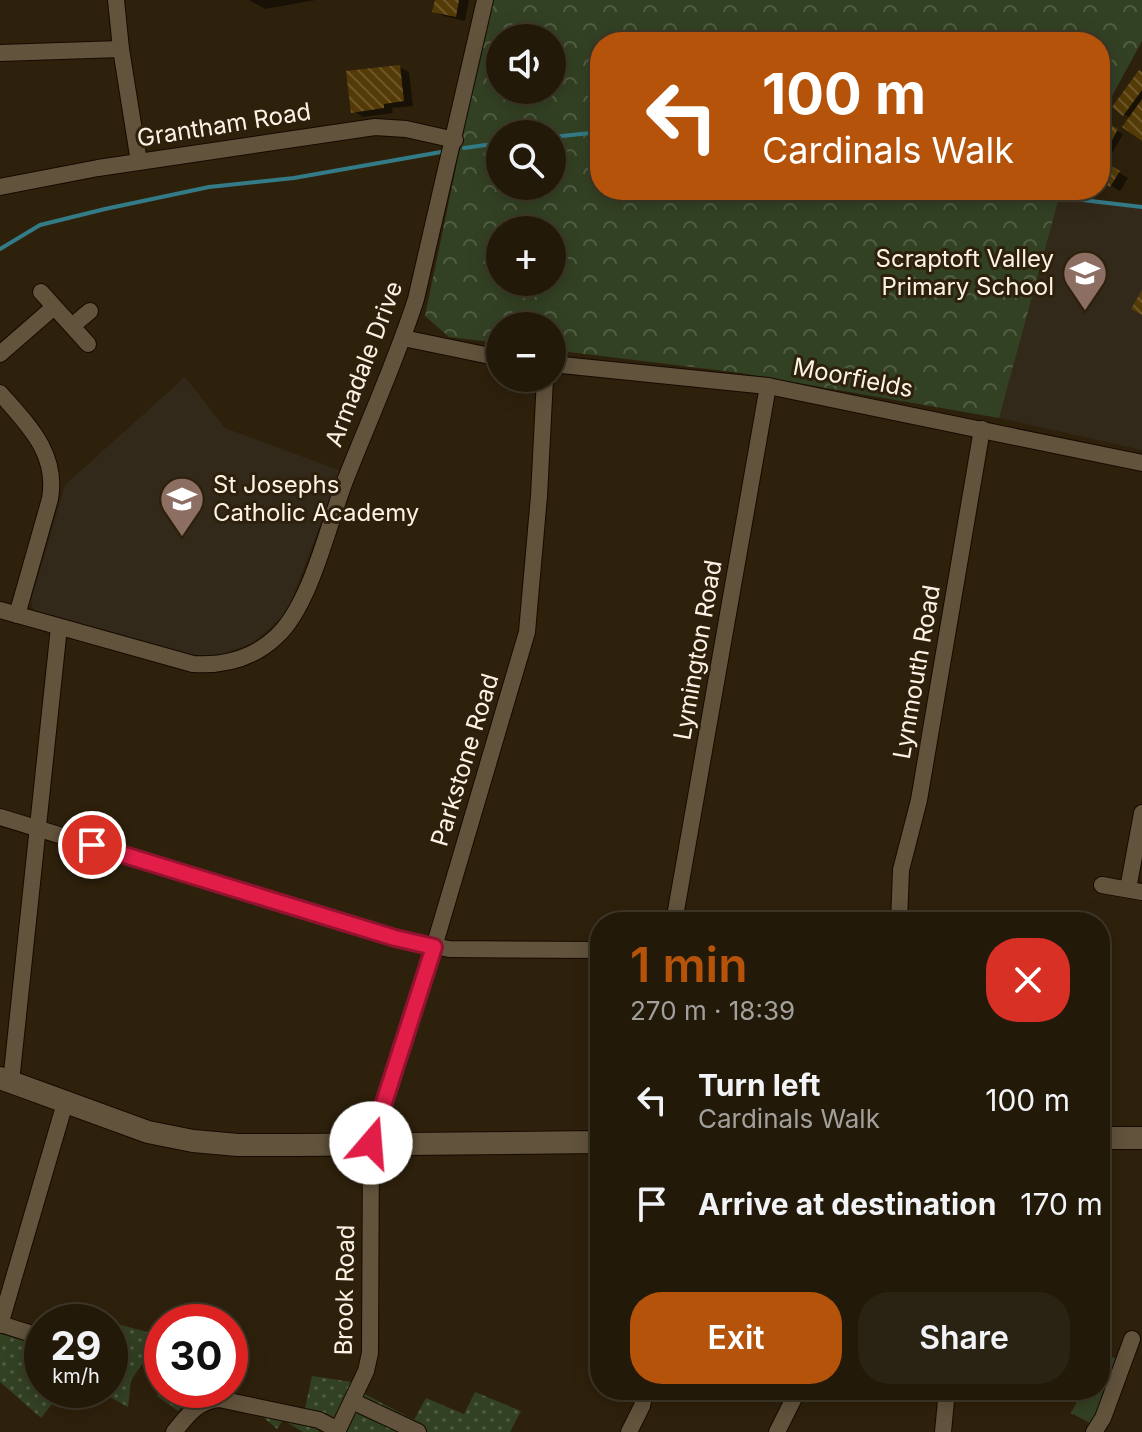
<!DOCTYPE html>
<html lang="en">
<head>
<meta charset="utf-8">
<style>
	:root { --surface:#221909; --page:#2a2212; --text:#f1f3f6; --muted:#a2a09c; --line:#3f382a; --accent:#b45309 }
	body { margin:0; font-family:Inter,sans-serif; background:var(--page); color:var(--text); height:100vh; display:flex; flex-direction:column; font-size:30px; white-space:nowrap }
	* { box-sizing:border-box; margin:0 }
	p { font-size:26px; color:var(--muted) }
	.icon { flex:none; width:44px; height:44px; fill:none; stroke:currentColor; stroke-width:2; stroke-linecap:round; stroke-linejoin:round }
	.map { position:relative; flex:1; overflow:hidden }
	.details { position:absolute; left:590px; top:912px; width:520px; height:488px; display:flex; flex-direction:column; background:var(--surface); border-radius:32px; box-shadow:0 4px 20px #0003,0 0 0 2px var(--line) }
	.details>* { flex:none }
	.guide { position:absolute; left:590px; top:32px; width:520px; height:168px; border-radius:32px; box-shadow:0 4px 20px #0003,0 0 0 2px var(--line); background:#b45309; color:#fff; overflow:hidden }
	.fabs { position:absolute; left:486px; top:24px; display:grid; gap:16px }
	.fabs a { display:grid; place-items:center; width:80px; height:80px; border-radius:50%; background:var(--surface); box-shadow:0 4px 20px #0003,0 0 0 2px var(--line); font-size:40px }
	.speed { position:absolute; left:24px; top:1304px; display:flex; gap:16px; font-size:40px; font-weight:700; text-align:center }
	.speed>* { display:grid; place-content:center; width:104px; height:104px; border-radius:50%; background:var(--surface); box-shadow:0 4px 20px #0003,0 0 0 2px var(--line); line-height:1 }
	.speed small { font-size:20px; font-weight:400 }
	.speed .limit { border:12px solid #d22; background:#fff; color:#111 }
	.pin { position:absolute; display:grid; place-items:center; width:68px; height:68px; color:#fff; margin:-34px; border:4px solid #fff; border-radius:50%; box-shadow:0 2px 8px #0007 }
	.me { position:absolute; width:88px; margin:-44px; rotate:18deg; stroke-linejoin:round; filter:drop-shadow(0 0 6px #0008) }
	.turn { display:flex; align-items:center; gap:28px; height:168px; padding:0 40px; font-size:36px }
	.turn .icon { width:104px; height:104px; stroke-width:2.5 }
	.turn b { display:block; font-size:56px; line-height:68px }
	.round { display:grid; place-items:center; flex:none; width:84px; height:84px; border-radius:32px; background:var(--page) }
	.summary { display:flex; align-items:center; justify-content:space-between; height:136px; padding:0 40px }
	h1 { font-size:48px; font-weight:600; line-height:60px; color:var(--accent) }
	.primary-button { display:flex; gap:16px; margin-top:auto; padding:16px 40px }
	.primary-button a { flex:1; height:92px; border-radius:32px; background:var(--accent); color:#fff; font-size:32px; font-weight:600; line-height:92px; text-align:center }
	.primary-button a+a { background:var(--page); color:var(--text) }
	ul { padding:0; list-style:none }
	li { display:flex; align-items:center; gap:24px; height:104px; padding:0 40px }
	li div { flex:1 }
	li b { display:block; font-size:30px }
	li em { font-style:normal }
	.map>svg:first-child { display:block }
	.education { fill:#33291a }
	.grass { fill:url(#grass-dots) }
	.forest { fill:url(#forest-firs) }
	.park { fill:url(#park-crowns); fill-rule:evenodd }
	.shadow { fill:#0007 }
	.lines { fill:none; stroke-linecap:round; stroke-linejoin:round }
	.stream { stroke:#347b88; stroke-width:4 }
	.building { fill:url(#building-back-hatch) }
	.street-casing { stroke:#160a00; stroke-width:18 }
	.secondary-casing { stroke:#160a00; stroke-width:24 }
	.street { stroke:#62533c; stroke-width:16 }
	.secondary { stroke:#62533c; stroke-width:22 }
	.route-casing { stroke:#92132f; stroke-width:20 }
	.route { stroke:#e11d48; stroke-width:14 }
	.labels { text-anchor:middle; stroke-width:6; stroke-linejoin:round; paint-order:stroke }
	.street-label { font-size:24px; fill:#fcf3e6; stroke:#2e210c }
	.poi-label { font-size:24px; fill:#fcf3e6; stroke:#2e210c; text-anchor:end }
</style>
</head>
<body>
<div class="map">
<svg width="1142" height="1432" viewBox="0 0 1142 1432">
	<defs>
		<pattern id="grass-dots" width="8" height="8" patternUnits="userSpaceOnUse" patternTransform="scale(2)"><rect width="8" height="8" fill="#334123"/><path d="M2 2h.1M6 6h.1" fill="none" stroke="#515d43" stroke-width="1.8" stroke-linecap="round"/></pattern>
		<pattern id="forest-firs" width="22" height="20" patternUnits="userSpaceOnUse" patternTransform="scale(2)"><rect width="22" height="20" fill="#334123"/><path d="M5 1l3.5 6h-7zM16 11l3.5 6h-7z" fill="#515d43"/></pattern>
		<pattern id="park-crowns" width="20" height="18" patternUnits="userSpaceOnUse" patternTransform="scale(2)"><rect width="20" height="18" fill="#334123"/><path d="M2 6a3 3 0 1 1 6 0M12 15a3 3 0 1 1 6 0" fill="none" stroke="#515d43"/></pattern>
		<pattern id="building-back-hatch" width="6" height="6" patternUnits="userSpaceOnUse" patternTransform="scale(2)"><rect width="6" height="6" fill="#543a06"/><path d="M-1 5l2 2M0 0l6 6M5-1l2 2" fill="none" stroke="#6e572a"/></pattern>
	</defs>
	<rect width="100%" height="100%" fill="#2e210c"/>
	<g class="education">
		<path d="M1057,197l85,10v243l-143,-32z"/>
		<path d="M185,377l40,51 116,43 -51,133 -7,12 -30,27 -37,13 -26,-1 -156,-43 -3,-11 34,-116z"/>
	</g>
	<g class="grass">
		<path d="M113,1323l42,11 7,-11v13l-31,44 -3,27 -27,-15 9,-2v-12l15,-23 -15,-10z"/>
		<path d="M0,1324l42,13v53h21l-22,28 -41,-36z"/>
		<path d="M312,1376l47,7 -2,7 57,30 12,-22 38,16 11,-22 46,19 -11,21h-167l-29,-10 5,10h-16l-20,-12 -6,9 -15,-13 -1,-8 42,10z"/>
		<path d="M162,1388v2h39l-6,1 -17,20 -21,-15z"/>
	</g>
	<path class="forest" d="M1103,1354l18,6 -18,56 -13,7 -19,-10 12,-23h17v-32z"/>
	<path class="park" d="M491,0h651v41l-42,77v-76h-500v148h461l-62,228 -258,-45 -189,-23v-24h-52v17l-51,-6 -24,-21zM500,38h52v52h-52zM500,134h52v52h-52zM500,230h52v52h-52z"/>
	<g class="shadow">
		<path d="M249,0h67l-51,9z"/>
		<path d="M437,0h32l-4,21 -21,-5 -9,-5z"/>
		<path d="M399,67l10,5 4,34 -21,2 1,5 -30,4 -10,-6z"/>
		<path d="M1142,74v65l-11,-21 -7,-4z"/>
		<path d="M1107,125l16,9 -13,23 -10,-6v-13z"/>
		<path d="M1100,161l28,17 -8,13 -20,-12z"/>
	</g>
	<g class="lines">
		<g class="stream">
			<path d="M552,137l48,-5"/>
			<path d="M464,148l36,-5"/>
			<path d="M1042,190l2,1"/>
			<path d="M1049,193l2,2"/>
			<path d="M1057,197l85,10"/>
			<path d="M0,249l40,-24 65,-16 104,-22 85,-9 147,-26"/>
		</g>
	</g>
	<g class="building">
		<path d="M435,0h24l-3,17 -24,-5z"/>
		<path d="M400,65l4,36 -20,3v4l-33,5 -5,-42z"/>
		<path d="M1139,70l3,2v18l-19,26 -11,-9z"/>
		<path d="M1142,99v42l-20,-14z"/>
		<path d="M1106,122l12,7 -14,26 -4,-2v-20z"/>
		<path d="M1100,159l20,12 -10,16 -10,-6z"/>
		<path d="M1142,290v25l-11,-6z"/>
	</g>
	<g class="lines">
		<g class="street-casing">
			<g id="street">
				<path d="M116,0l5,49 18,113"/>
				<path d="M0,53l121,-4"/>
				<path d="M0,187l98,-19 277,-41 31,2 49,11"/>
				<path d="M41,292l47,52"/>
				<path d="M72,326l18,-15"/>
				<path d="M403,338l97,20"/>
				<path d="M0,354l54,-47"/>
				<path d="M552,364l216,22 374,77"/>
				<path d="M0,393c28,32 58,60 50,106l-33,116"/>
				<path d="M0,610l193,54c31,2 61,-6 84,-28 34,-32 51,-111 68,-155 24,-61 51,-120 71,-182l69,-299"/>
				<path d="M0,817l395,121 54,11 151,1"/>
				<path d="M1102,885l40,7"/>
				<path d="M1128,889l14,-76"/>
				<path d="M674,922l94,-536"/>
				<path d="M899,922l2,-52 18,-70 63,-371"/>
				<path d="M11,1082l48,-455"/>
				<path d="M0,1324l42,13"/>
				<path d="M0,1325l65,-222"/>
				<path d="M352,1401l66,31"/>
				<path d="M174,1432c13,-16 23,-31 45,-33l100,21 19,10"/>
				<path d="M337,1432l29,-61 4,-18 1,-210 63,-196 93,-315 12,-136 6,-118"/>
				<path d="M629,1432l13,-26 3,-16"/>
				<path d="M777,1432l21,-42"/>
				<path d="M943,1432l4,-42"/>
				<path d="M1094,1432l9,-14 29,-79"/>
			</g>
		</g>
		<g class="secondary-casing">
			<g id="secondary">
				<path d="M0,1078l148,54 45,9 45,4h59l303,-3"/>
				<path d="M1100,1138h42"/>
			</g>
		</g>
		<use href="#street" class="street"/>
		<use href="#secondary" class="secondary"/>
	</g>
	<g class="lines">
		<g class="route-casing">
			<path id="route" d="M92,845l303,93 39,9 -63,196"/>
		</g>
		<use href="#route" class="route"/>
	</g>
	<defs>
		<g id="school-pin" transform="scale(2.3)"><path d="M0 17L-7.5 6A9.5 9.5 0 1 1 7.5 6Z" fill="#8d6e63" stroke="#2e210c"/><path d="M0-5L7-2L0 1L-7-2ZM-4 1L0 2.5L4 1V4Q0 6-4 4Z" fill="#fff"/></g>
	</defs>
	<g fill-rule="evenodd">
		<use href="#school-pin" x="1085" y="273"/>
		<use href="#school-pin" x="182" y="499"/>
	</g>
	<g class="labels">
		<g class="street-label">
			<text transform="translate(224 125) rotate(-9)" y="8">Grantham Road</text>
			<text transform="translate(364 364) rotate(-69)" y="8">Armadale Drive</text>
			<text transform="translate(853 378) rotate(11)" y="8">Moorfields</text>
			<text transform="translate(698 650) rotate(-80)" y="8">Lymington Road</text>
			<text transform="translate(917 672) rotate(-80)" y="8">Lynmouth Road</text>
			<text transform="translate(465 760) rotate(-73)" y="8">Parkstone Road</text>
			<text transform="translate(345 1290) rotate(-89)" y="8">Brook Road</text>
		</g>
		<g class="poi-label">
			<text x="1054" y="267">Scraptoft Valley<tspan x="1054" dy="28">Primary School</tspan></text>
			<text x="213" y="493" text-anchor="start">St Josephs<tspan x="213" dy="28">Catholic Academy</tspan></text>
		</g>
	</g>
</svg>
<div class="fabs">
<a><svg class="icon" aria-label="sound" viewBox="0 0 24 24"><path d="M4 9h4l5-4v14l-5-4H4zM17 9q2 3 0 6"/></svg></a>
<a><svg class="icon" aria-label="search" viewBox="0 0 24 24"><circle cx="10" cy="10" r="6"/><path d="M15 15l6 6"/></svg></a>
<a>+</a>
<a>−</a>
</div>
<div class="speed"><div>29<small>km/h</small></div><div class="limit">30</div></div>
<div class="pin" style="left:92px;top:845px;background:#d93025"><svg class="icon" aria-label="arrive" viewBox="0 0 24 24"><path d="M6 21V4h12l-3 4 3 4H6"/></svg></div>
<svg class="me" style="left:371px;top:1143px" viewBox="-20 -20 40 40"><circle r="19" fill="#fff"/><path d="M0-13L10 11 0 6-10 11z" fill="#e11d48"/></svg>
<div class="guide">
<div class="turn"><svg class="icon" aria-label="left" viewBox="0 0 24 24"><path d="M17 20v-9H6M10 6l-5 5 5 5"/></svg><div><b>100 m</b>Cardinals Walk</div></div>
</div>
<section class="details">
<div class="summary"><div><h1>1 min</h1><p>270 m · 18:39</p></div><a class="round" style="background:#d93025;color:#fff"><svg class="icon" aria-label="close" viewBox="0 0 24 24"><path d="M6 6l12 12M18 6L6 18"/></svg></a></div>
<ul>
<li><svg class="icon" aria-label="left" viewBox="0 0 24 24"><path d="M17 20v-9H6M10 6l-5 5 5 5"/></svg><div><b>Turn left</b><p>Cardinals Walk</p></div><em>100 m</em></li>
<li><svg class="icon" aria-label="arrive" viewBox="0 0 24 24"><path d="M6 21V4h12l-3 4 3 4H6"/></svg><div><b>Arrive at destination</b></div><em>170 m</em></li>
</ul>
<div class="primary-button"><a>Exit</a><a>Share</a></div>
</section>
</div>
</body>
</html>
